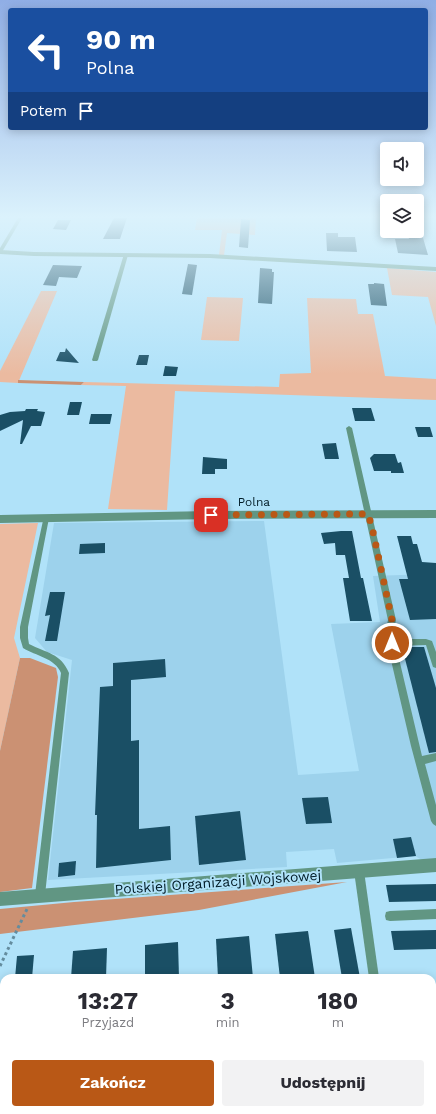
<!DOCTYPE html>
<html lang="pl">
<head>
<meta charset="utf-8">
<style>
	:root { --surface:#fff; --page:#f2f2f3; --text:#2b2b33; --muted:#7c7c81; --accent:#b95816 }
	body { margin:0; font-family:"Work Sans",sans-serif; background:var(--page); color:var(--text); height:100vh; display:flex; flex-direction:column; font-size:15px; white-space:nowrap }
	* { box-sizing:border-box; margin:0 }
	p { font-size:13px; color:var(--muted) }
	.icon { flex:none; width:22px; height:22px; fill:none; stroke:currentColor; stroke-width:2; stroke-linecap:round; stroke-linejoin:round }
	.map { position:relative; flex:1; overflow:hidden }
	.sheet { position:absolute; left:0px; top:974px; width:436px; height:140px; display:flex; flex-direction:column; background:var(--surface); border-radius:12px 12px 0 0; box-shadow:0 2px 10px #0003 }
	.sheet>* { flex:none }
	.guide { position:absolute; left:8px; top:8px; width:420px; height:122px; border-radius:4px; box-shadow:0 2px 10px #0003; background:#1a4fa0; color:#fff; overflow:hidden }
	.buttons { position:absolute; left:380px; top:142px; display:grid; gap:8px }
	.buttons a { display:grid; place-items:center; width:44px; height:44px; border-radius:4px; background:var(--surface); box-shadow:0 2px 10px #0003; font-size:20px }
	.pin { position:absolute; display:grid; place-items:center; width:34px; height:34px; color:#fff; margin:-17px; border-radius:8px; box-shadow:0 2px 6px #0006 }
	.me { position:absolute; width:44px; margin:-22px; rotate:0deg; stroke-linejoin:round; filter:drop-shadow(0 0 3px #0008) }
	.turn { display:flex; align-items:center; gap:14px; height:84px; padding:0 12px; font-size:18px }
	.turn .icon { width:52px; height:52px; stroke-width:2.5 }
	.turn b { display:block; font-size:28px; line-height:34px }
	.then { display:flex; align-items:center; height:38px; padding:0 12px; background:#0003; gap:8px; font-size:15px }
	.eta { display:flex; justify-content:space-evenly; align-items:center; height:68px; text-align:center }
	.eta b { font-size:24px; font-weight:700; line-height:28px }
	.primary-button { display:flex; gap:8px; margin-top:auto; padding:8px 12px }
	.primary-button a { flex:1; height:46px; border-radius:4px; background:var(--accent); color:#fff; font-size:16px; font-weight:700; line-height:46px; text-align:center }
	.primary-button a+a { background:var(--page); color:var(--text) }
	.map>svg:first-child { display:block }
	.built { fill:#9dd2ec }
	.green { fill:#ebbaa0 }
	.forest { fill:#cb9173 }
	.building { fill:#1a4f65 }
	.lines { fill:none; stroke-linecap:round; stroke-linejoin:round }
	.path { stroke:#648c9e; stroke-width:3; stroke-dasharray:3 3; stroke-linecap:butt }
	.lane { fill:#619683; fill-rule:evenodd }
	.street { fill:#619683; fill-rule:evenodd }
	.route { stroke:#b95816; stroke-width:7; stroke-dasharray:0 12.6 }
	.labels { text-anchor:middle; stroke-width:4; stroke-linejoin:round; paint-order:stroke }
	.street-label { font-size:12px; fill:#001b26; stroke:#b0e2f9 }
	.near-street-label { font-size:14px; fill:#001b26; stroke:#b0e2f9 }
</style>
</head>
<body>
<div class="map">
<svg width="436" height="1114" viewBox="0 0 436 1114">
	<rect width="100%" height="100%" fill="#b0e2f9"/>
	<path class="built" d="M264,521l34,254 61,-4 -28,-147 49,-2 -7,-46 55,-2 8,29v255l-14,2 -7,-4 -78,7 -3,-14 -48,3 1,15 -239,13 24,-220 -25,-8 -12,-14 19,-115z"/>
	<g class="green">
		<path d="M197,218h59l-1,17 -28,-2 -3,22h-5l3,-25h-27z"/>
		<path d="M387,268l49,4v54l-8,-29 -36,-2z"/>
		<path d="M41,291h16l-39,92 -18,-1v-11z"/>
		<path d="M207,297l36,1 -4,43 -38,-1z"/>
		<path d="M307,298l49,1 2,15h15l12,62 51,3v21l-261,-9 -8,119 -59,-1 18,-123 -45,-1 3,-3 195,5 1,-13 31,-1z"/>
		<path d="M38,523l-24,115 6,20 -20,93v-227z"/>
	</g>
	<g class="forest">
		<path d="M18,380l66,2 -3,3 -63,-2z"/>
		<path d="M20,658h10l26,10 2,9 -26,211 -32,4v-141z"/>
		<path d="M347,882l-148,28 -199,24v-25l74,-7z"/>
	</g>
	<g class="building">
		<path d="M114,218h13l-7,21h-17z"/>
		<path d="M241,219l9,1 -2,28 -9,-1z"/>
		<path d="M58,220h13l-5,10 -13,-1z"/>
		<path d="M407,231h14l7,24 -30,-2 -3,-14h14z"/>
		<path d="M326,233h12v4h17l2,15 -30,-1z"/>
		<path d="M188,264l9,1 -5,30 -10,-1z"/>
		<path d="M53,265l29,1 -5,12 -18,-1 -3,9 -13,-1z"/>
		<path d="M260,268l12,1v3h2l-2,32 -14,-1z"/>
		<path d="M374,283l10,1 3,22 -16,-1 -3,-21h6z"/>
		<path d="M66,348l12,14 1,1 -23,-2 4,-9h5z"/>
		<path d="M139,355h10l-2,10h-11z"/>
		<path d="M165,366l13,1 -2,9h-13z"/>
		<path d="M70,402h12l-3,13h-12z"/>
		<path d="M352,408h19l4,13h-20z"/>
		<path d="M26,409h12l-1,2 8,1 -4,14h-10l-9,18h-2l3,-24 -23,11v-16l10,-3 15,-1z"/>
		<path d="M91,414h21l-2,10h-21z"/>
		<path d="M415,427h15l3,10h-15z"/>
		<path d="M336,443l3,16h-14l-3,-15z"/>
		<path d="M374,454h21l3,9 3,-1 3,11h-13v-2h-17l-4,-13z"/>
		<path d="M203,457l24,2v10h-12v5h-13z"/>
		<path d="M341,531h11l9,47h2l9,43h-22l-7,-43h6l-4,-23h-9l-1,-12 -11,1 -3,-11z"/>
		<path d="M397,536h14l2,8h4l5,18 14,1v56l-26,1 -11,-41h9z"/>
		<path d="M105,543v10l-26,1 1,-10z"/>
		<path d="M50,592h15l-8,49h-12l5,-26 -5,1z"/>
		<path d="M402,647h22l12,41v64l-7,1z"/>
		<path d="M165,659l1,18 -35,3v61l8,-1v89l31,-3 1,34 -75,8 1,-53h-2l5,-128 13,-1v-23z"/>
		<path d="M328,797l4,26 -26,1 -4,-26z"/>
		<path d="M240,811l6,49 -47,5 -4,-49z"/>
		<path d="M411,837l5,19 -19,2 -4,-19z"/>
		<path d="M76,861l-1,14 -17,2 1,-14z"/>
		<path d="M436,884v17l-47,1 -3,-17z"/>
		<path d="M351,928l9,50h-18l-8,-48z"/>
		<path d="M436,930v19l-42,1 -3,-19z"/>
		<path d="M308,931l7,47h-35l-5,-44z"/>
		<path d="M249,936l4,42h-35l-2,-39z"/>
		<path d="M178,942l1,36h-34v-33z"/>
		<path d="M107,948l-1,30h-35l2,-27z"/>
		<path d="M34,955l-2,23h-17l2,-22z"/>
	</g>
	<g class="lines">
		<path class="path" d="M0,966l27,-57"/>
		<g class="lane">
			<path d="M18,218h4l-20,34 -2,1v-5z"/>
			<path d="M124,254l4,1 -30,105 -1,1h-4l-1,-1z"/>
			<path d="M349,426l3,2 44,192 -2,9 1,10h31l6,2 4,11v16l-3,-1 -1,-3 -6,-19 -30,1 26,110 14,-3v8l-11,3 11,41v21l-3,-2 -2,-3 -20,-75 -24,-103 -1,-14 2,-9 -42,-192z"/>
			<path d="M44,516h4l1,2 -21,109v11l1,6c17,9 32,9 40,29l-24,222 -1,4 -4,1 -4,-1 -1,-4 26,-222c-6,-15 -25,-17 -38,-25l-3,-10v-11z"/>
			<path d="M359,866l3,2 2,3 15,107h-10l-15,-107 2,-3z"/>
			<path d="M436,909v10l-46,2 -4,-1 -1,-4 1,-4 4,-1z"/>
			<path d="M389,1110h12l-1,4h-12z"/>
		</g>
		<g class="street">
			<path d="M0,250l34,2 176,2 226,13v4l-226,-13 -176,-2 -34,-2z"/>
			<path d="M436,510v8l-225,1 -211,4v-8l211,-4z"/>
			<path d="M436,858v14l-436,34v-14z"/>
		</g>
	</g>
	<linearGradient id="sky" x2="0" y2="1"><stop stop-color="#90aee5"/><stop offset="0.58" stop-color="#dbf2fc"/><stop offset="1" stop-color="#dbf2fc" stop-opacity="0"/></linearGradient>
	<rect width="436" height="374" fill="url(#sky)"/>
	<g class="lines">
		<path class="route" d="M211,515l157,-1 4,13 20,93 -2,9 2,14"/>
	</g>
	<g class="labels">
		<g class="street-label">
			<text x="254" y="506">Polna</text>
		</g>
		<g class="near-street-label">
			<text transform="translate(218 882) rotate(-4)" y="5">Polskiej Organizacji Wojskowej</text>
		</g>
	</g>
</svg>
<div class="buttons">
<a><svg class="icon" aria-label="sound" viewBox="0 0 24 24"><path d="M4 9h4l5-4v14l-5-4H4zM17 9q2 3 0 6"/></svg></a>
<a><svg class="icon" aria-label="layers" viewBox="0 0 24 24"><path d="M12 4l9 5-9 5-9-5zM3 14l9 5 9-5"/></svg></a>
</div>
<div class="pin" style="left:211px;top:515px;background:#d93025"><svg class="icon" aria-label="arrive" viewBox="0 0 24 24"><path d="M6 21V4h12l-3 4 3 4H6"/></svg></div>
<svg class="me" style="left:392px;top:643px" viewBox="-20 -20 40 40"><circle r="17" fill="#b95816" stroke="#fff" stroke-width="3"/><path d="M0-11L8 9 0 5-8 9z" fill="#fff"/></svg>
<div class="guide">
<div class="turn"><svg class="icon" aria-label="left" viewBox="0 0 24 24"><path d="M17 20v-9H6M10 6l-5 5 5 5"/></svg><div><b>90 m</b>Polna</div></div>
<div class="then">Potem<svg class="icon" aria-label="arrive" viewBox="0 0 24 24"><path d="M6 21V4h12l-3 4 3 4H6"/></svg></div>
</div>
<section class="sheet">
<div class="eta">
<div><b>13:27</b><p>Przyjazd</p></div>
<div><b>3</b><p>min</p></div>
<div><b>180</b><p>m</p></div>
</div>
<div class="primary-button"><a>Zakończ</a><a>Udostępnij</a></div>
</section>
</div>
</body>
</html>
